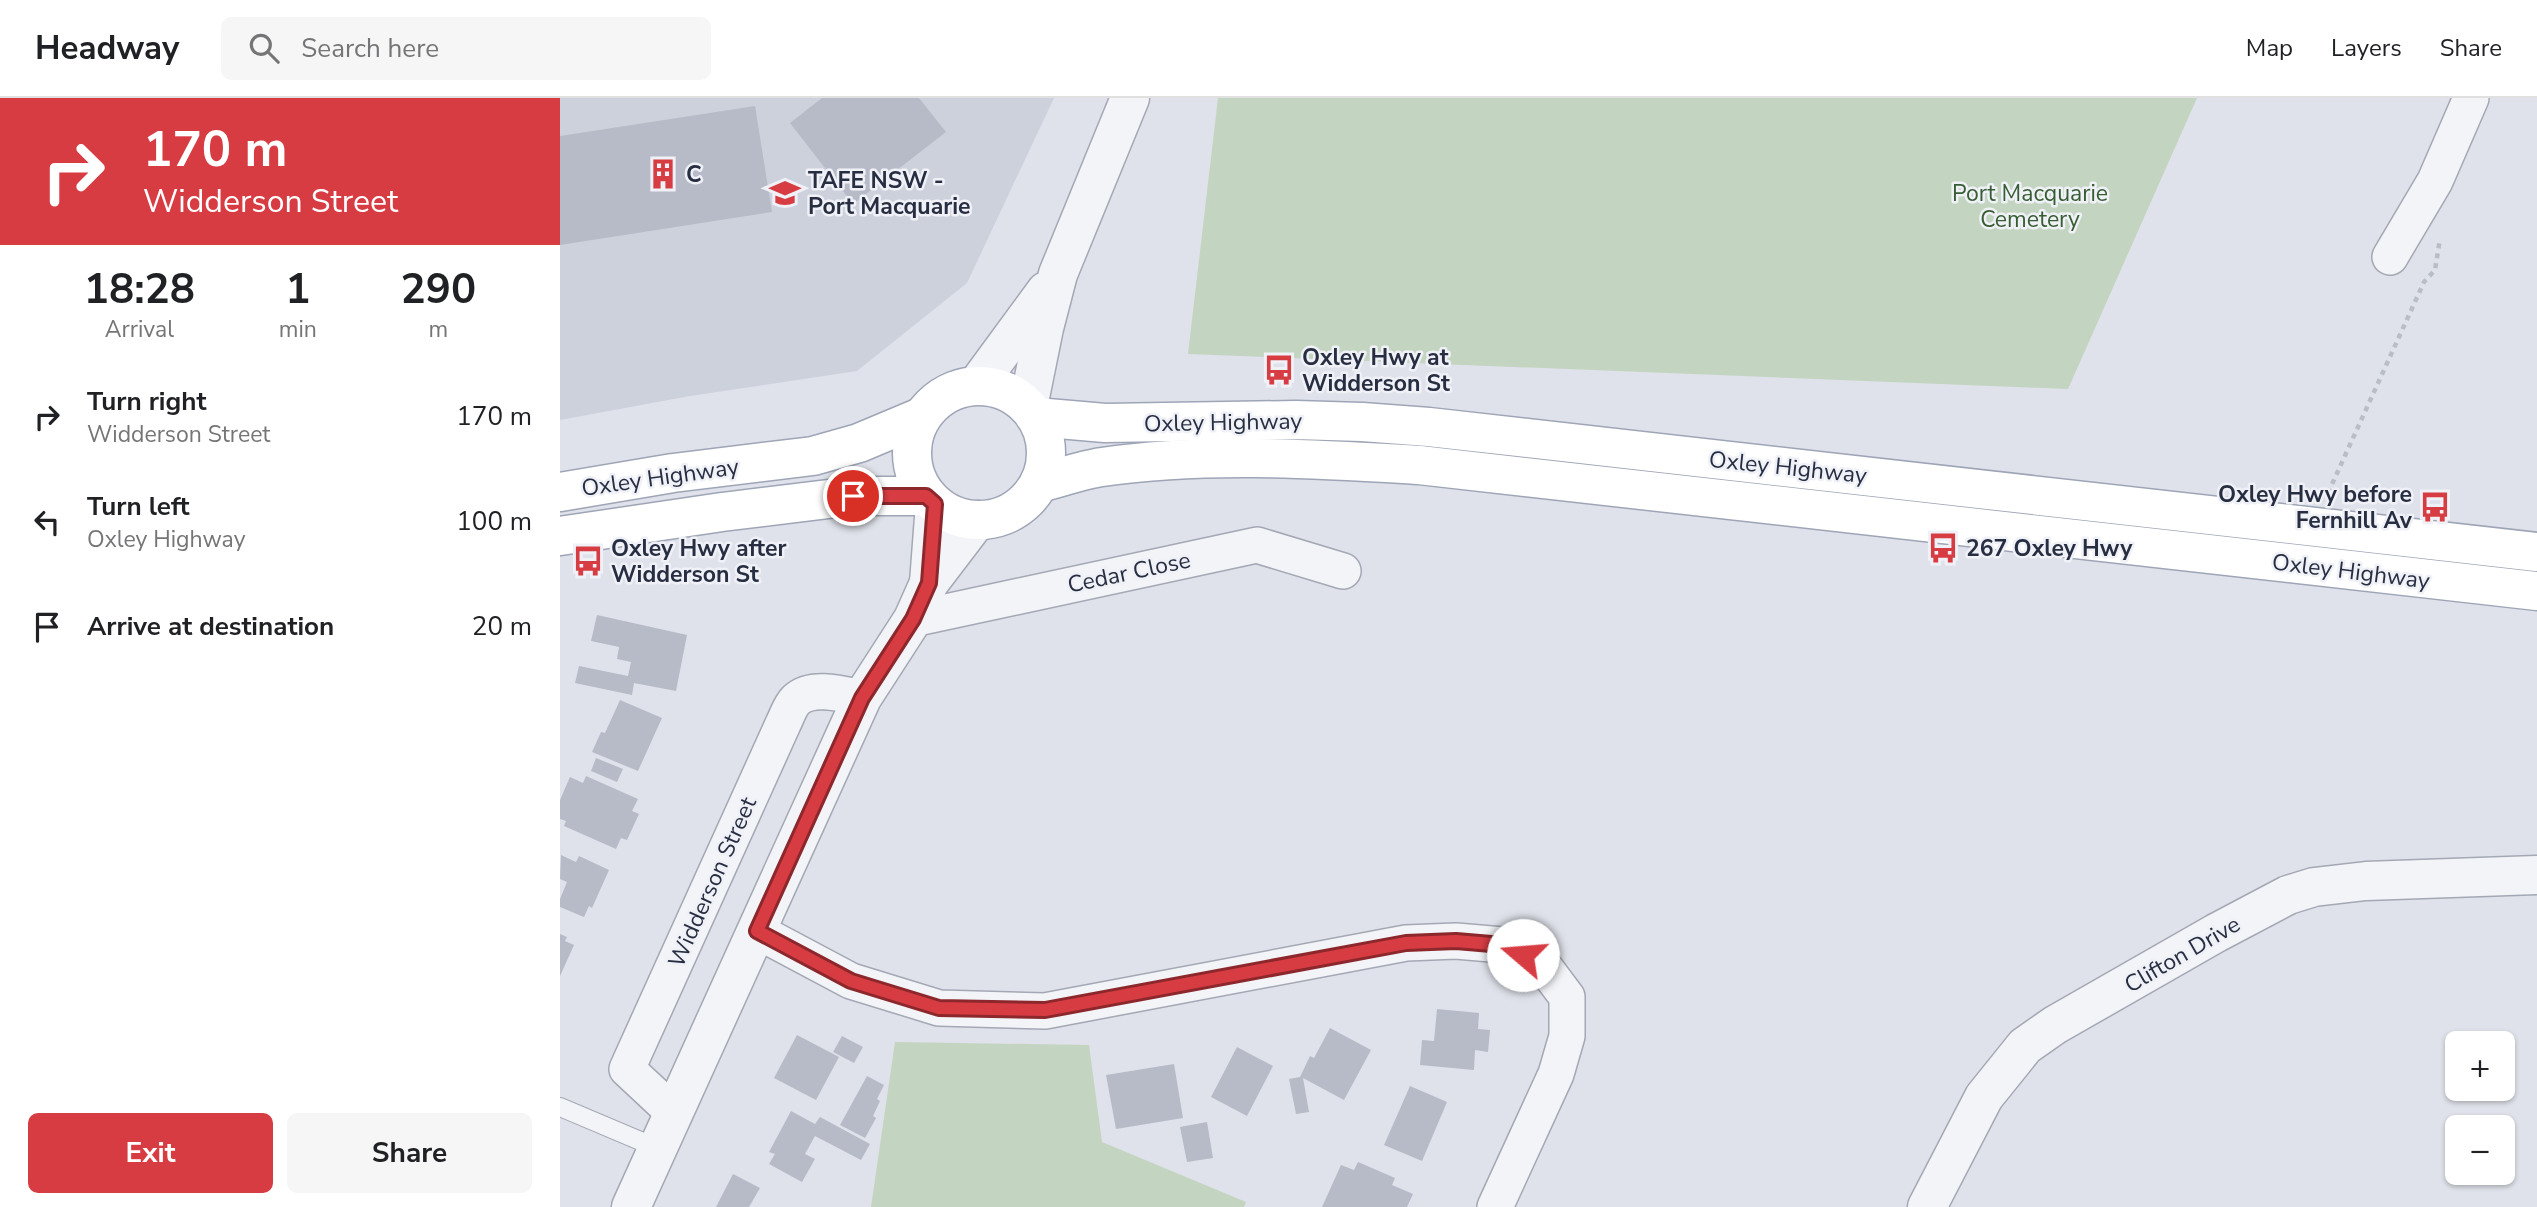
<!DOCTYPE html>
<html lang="en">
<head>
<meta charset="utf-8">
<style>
	:root { --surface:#fff; --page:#f6f6f6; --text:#202124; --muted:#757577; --line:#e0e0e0; --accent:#d73c43 }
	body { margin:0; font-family:"Nunito Sans",sans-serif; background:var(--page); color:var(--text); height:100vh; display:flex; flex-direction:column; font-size:26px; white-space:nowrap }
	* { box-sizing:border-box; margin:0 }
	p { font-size:23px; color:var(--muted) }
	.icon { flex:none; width:38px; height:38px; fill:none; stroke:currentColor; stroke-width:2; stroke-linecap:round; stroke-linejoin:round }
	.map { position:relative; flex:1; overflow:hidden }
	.drawer { display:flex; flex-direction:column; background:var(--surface); width:560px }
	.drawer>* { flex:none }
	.guide { background:#d73c43; color:#fff; overflow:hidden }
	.tools { position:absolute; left:1885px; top:933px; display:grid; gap:14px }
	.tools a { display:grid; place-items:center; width:70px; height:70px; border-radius:10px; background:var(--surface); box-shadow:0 2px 5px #0004; font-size:35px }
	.pin { position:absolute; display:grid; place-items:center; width:60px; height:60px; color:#fff; margin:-30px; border:4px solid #fff; border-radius:50%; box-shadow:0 2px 7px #0007 }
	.me { position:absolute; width:77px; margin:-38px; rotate:288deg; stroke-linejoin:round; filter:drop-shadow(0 0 5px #0008) }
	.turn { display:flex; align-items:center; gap:24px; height:147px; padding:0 28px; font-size:32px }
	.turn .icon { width:91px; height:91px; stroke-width:2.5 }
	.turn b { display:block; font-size:49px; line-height:60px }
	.eta { display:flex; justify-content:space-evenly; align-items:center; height:119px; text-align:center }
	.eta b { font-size:42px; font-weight:700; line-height:49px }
	.primary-button { display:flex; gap:14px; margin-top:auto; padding:14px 28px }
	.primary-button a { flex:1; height:80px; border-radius:10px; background:var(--accent); color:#fff; font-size:28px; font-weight:700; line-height:80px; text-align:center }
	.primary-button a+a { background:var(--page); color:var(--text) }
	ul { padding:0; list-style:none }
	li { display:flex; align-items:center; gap:21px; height:105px; padding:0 28px }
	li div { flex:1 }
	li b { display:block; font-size:26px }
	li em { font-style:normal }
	header { display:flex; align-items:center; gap:42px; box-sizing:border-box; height:98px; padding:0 35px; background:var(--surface); border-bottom:2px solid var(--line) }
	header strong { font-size:33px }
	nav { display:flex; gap:38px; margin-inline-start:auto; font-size:24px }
	.search { width:490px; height:63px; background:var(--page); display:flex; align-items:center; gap:18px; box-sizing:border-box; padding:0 24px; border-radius:10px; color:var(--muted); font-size:26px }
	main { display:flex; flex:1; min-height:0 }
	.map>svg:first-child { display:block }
	.built { fill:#cdd1dc }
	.green { fill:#c3d4c0 }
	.building { fill:#b6bbc7 }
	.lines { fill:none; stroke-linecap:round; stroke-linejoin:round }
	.service-casing { stroke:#a4a8b4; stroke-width:20 }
	.minor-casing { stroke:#a4a8b4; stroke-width:38 }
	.tertiary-casing { stroke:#a4a8b4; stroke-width:41 }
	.primary-casing { stroke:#9ea5b6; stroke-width:41 }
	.path { stroke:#b9bdc5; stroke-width:4.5; stroke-dasharray:5 5; stroke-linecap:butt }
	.service { stroke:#f2f4f8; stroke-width:18 }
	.minor { stroke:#f2f4f8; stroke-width:35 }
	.tertiary { stroke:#f2f4f8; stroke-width:38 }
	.primary { stroke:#fff; stroke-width:38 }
	.route-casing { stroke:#8c272c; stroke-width:18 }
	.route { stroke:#d73c43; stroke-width:12 }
	.labels { text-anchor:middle; stroke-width:5; stroke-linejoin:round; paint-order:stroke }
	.poi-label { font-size:23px; font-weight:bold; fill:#272e42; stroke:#eff1f7; text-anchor:start }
	.park-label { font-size:23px; fill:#375e33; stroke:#eff1f7 }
	.street-label { font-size:23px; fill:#272e42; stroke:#eff1f7 }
</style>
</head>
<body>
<header>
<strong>Headway</strong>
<div class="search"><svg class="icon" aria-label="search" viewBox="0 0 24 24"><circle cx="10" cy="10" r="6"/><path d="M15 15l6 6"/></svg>Search here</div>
<nav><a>Map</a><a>Layers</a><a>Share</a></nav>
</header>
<main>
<section class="drawer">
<div class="guide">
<div class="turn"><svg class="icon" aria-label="right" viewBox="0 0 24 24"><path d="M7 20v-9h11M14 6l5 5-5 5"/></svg><div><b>170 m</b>Widderson Street</div></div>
</div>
<div class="eta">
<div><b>18:28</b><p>Arrival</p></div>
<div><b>1</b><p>min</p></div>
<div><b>290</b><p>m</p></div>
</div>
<ul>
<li><svg class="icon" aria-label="right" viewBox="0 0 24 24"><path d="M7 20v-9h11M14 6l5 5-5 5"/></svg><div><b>Turn right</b><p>Widderson Street</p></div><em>170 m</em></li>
<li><svg class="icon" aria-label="left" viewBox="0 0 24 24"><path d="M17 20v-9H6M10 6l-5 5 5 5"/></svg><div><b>Turn left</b><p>Oxley Highway</p></div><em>100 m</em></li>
<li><svg class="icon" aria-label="arrive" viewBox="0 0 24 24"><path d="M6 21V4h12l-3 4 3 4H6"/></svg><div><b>Arrive at destination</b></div><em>20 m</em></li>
</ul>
<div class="primary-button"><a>Exit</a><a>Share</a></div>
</section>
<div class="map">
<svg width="1977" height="1109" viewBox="0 0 1977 1109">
	<rect width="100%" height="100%" fill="#dfe2ea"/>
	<path class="built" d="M0,0h494l-87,185 -110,88 -167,25 -130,24z"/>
	<g class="green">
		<path d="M658,0h979l-129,291 -880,-35z"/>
		<path d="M335,944l194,3 13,97 144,60 -2,5h-373z"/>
	</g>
	<g class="building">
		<path d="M262,0h97l27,34 -93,72 -63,-81z"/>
		<path d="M195,8l17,106 -212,33v-109z"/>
		<path d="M37,517l90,20 -11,56 -42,-8 -2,12 -57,-12 4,-17 49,10 3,-14 -14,-3 2,-12 -28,-6z"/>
		<path d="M60,602l42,18 -24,53 -46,-19 9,-20 4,1z"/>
		<path d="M36,660l27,11 -6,13 -26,-11z"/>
		<path d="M26,678l52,23 -6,12 7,3 -12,26 -6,-2 -5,11 -52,-23 2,-5 -6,-2v-19l10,-23 13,6z"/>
		<path d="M1,757l15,7 3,-6 30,14 -17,38 -3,-2 -5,11 -24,-10v-8l7,-17 -7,-3z"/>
		<path d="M0,836l7,3 -2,4 9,4 -14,31z"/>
		<path d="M877,911l42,4 -1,16 12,1 -2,22 -13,-2 -1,20 -54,-5 2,-25 12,1z"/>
		<path d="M770,930l41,22 -27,50 -41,-22 6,34 -13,2 -7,-35 11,-2 10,-21 4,2z"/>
		<path d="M237,937l42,22 -23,43 -42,-22z"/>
		<path d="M282,938l21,11 -9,16 -21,-11z"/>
		<path d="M677,949l36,19 -26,50 -36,-19z"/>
		<path d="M614,966l9,54 -67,11 -10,-54z"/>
		<path d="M307,978l17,9 -7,14 3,2 -7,15 3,2 -11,20 -25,-13z"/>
		<path d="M850,988l37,16 -25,59 -38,-16z"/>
		<path d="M231,1013l24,13 5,-7 50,27 -9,16 -46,-24 -10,18 10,5 -13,23 -33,-18 6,-10 -6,-2z"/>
		<path d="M647,1024l6,36 -26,4 -7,-35z"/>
		<path d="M798,1064l37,16 -3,7 21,9 -6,13h-85l19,-42 13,5z"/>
		<path d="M173,1076l27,14 -11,19h-33z"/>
	</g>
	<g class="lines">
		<g class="service-casing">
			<path id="service" d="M0,1009l97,41"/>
		</g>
		<g class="minor-casing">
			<g id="minor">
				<path d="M1830,159l45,-76 36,-83"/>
				<path d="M353,521l344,-74 86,26"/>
				<path d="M197,833l94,50 88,27 106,3 361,-68 50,-2 47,4 40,20 24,32v39l-11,38 -61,133"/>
				<path d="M113,1014l-46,-43 156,-345c4,-8 7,-18 13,-24 16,-15 47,-6 66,-2"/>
			</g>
		</g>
		<g class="tertiary-casing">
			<g id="tertiary">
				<path d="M417,287l69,-94"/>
				<path d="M468,309l16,-79 14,-54 72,-176"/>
				<path d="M369,485l6,-79"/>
				<path d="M71,1109l231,-509 51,-79 16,-36 48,-63"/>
				<path d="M1367,1109l57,-110 41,-51 30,-21 161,-92 72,-38 26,-8 52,-6 171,-6"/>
			</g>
		</g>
		<g class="primary-casing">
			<g id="primary">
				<circle cx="419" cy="355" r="67"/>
				<path d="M476,319l69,6 191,-3 66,2 67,5 1108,125"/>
				<path d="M479,385c21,-5 42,-13 63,-16 104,-15 212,-8 317,-2l1118,126"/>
				<path d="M0,394l113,-19 140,-17 46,-13 62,-26"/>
				<path d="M0,438l162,-24 131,-16h74"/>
			</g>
		</g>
		<path class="path" d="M1768,395l96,-211 11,-12 5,-31"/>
		<use href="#service" class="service"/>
		<use href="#minor" class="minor"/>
		<use href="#tertiary" class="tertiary"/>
		<use href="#primary" class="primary"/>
	</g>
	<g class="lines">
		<g class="route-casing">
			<path id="route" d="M293,398h73l9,8 -6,79 -16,36 -51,79 -105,233 94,50 88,27 106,2 361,-67 50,-2 47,4 20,10"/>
		</g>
		<use href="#route" class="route"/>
	</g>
	<defs>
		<g id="building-bare" transform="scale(2.415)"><path d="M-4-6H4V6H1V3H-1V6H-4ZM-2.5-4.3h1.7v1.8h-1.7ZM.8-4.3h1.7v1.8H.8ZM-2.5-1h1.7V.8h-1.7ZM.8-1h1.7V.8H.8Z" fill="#d73c43" stroke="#eff1f7" stroke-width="2.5" paint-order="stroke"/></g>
		<g id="university-bare" transform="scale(2.415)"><path d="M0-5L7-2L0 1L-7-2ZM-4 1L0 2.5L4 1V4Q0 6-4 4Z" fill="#d73c43" stroke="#eff1f7" stroke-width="2.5" paint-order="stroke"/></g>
		<g id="bus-bare" transform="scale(2.415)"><path d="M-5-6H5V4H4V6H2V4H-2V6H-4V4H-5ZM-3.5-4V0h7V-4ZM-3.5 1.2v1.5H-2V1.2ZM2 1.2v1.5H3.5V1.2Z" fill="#d73c43" stroke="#eff1f7" stroke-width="2.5" paint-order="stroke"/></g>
	</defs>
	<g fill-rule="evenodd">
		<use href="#building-bare" x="103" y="76"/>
		<use href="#university-bare" x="225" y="95"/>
		<use href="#bus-bare" x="719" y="272"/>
		<use href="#bus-bare" x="1875" y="409"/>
		<use href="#bus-bare" x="1383" y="450"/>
		<use href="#bus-bare" x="28" y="463"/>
	</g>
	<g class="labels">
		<g class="poi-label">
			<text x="126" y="84">C</text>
			<text x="248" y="90">TAFE NSW -<tspan x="248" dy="26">Port Macquarie</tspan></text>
			<text x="742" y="267">Oxley Hwy at<tspan x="742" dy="26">Widderson St</tspan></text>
			<text x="1852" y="404" text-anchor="end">Oxley Hwy before<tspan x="1852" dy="26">Fernhill Av</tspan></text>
			<text x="51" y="458">Oxley Hwy after<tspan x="51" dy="26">Widderson St</tspan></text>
			<text x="1406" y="458">267 Oxley Hwy</text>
		</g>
		<g class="park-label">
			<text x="1470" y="103">Port Macquarie<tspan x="1470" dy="26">Cemetery</tspan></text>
		</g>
		<g class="street-label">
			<text transform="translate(663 324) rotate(-1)" y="8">Oxley Highway</text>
			<text transform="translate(1228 369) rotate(6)" y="8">Oxley Highway</text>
			<text transform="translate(100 379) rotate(-8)" y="8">Oxley Highway</text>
			<text transform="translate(1791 473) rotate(7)" y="8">Oxley Highway</text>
			<text transform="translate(569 474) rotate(-12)" y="8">Cedar Close</text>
			<text transform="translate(152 784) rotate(-66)" y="8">Widderson Street</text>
			<text transform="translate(1622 856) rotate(-30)" y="8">Clifton Drive</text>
		</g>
	</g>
</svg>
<div class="tools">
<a>+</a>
<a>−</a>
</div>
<div class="pin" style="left:293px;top:398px;background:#d93025"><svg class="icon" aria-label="arrive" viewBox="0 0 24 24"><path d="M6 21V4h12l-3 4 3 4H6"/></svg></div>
<svg class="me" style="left:963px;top:857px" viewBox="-20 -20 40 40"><circle r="19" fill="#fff"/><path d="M0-13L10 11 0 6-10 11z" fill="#d73c43"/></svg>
</div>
</main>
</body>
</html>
